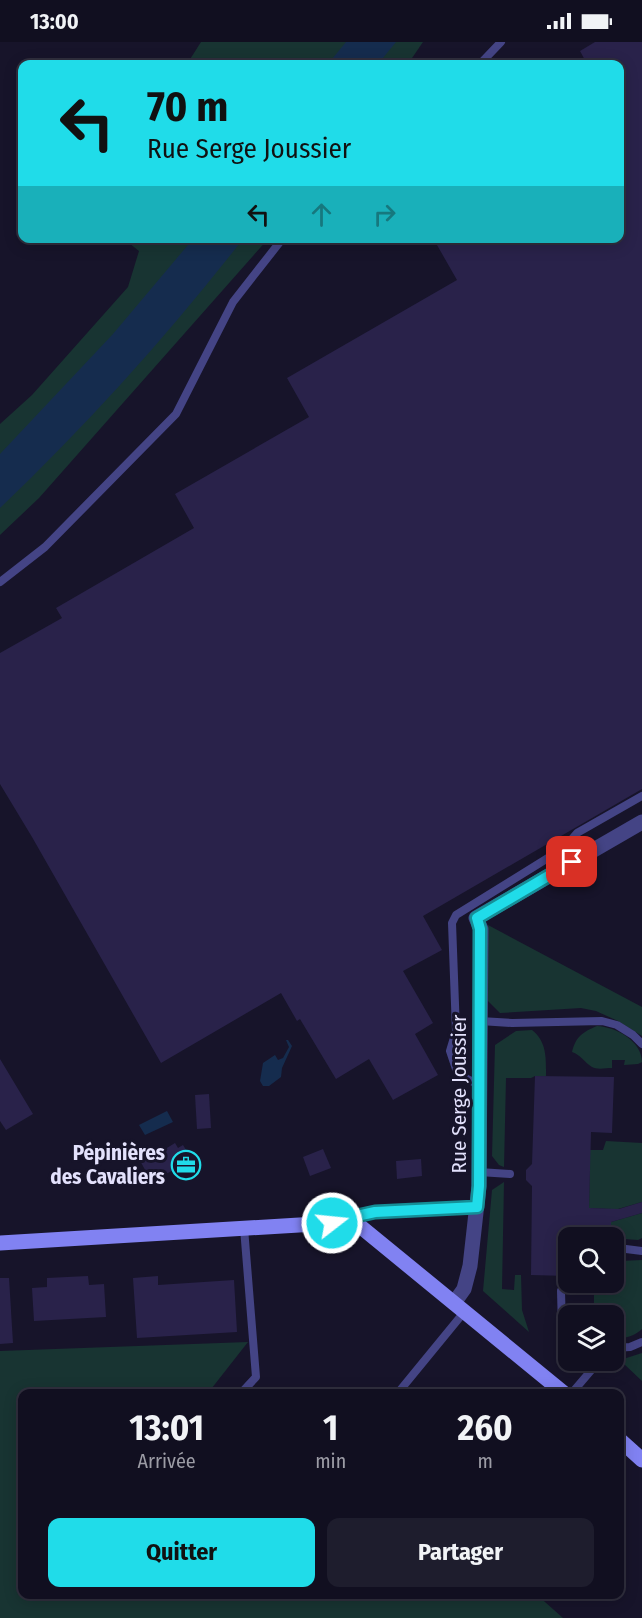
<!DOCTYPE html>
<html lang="fr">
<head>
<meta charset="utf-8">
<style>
	:root { --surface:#110f20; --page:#1e1d2d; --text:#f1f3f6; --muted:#9c9ca5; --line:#302f3e; --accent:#20dce9 }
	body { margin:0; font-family:"Fira Sans Condensed",sans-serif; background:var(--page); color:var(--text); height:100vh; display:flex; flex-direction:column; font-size:22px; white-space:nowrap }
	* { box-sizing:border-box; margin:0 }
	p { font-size:20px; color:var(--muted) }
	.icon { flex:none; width:33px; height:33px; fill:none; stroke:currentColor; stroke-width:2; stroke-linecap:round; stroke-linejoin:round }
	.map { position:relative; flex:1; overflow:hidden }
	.panel { position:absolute; left:18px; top:1347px; width:606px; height:210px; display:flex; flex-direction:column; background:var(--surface); border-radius:12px; box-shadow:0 3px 15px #0003,0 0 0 2px var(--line) }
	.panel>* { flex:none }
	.banner { position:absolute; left:18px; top:18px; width:606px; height:183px; border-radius:12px; box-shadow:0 3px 15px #0003,0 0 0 2px var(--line); background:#20dce9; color:#111; overflow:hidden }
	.buttons { position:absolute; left:558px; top:1185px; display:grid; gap:12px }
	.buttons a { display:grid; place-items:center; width:66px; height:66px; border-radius:12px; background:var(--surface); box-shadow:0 3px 15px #0003,0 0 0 2px var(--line); font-size:30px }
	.pin { position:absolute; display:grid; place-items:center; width:51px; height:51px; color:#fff; margin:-26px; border-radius:12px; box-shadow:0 3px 9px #0006 }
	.me { position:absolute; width:66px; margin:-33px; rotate:74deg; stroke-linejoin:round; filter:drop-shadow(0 0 4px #0008) }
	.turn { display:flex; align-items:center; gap:21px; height:126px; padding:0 30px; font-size:27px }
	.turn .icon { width:78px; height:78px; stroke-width:2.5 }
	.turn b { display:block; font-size:42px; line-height:51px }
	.lanes { display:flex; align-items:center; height:57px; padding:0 30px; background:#0003; justify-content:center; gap:30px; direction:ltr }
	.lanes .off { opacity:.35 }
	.eta { display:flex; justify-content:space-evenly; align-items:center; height:102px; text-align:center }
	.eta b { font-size:36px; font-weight:700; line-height:42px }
	.primary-button { display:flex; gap:12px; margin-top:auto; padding:12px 30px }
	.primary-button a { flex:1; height:69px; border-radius:12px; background:var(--accent); color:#111; font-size:24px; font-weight:700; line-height:69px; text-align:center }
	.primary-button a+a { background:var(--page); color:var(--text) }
	.status { display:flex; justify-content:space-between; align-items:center; height:42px; padding:0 30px; background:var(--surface); direction:ltr }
	.status svg { height:16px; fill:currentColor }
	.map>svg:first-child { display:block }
	.green { fill:#183432 }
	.water { fill:#152c4e }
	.building { fill:#29224a }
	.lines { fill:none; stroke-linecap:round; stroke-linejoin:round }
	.lane { stroke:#444485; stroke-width:8 }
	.street { stroke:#444485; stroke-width:15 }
	.secondary { stroke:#8182f2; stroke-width:15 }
	.route-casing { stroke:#158f97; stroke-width:15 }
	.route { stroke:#20dce9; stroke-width:10 }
	.labels { text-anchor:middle; stroke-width:6; stroke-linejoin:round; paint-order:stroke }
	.street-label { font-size:21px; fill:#e3e1fc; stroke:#17142a }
	.poi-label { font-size:21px; font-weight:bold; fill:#e3e1fc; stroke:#17142a; text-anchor:end }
</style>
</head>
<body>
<div class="status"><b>13:00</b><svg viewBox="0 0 49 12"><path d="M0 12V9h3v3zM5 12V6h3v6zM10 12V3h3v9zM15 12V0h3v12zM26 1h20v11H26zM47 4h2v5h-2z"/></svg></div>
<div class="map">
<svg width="642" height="1576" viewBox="0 0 642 1576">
	<rect width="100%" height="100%" fill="#17142a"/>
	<g class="green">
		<path d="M201,0h222l-15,22h-221z"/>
		<path d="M124,197h144l-229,259 -39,37v-111l32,-29 96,-108 11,-36z"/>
		<path d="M488,883l154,82v29l-24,-15 -22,-10 -15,-3 -81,5 -16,-16z"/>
		<path d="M597,984c19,1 45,15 45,36l-4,2 -14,1 1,-5h-13v8c-6,0 -15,2 -20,-1 -8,-5 -11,-12 -20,-15 4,-16 11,-20 25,-26z"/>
		<path d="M516,989l16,-1c15,12 14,28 14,46h-11l-4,2h-25l-2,89 -5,-2 -7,-9 3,-111z"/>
		<path d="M606,1099l36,2v59l-31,9v-2l-22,-1 1,-58h13z"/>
		<path d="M504,1140l-2,107 12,1 1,-15h6l1,35 7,22 -46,-41 9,-101z"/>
		<path d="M642,1171v25l-4,2 -27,-2v-16z"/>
		<path d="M642,1218v69c-8,7 -18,11 -28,8v-21l-19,-1 -1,-2v-30l20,-1v-6h3v-12l3,-3z"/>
		<path d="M248,1300l-40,51 -186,1v200h514l27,24h-563v-267z"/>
		<path d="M642,1311v28l-18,-17 -9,9 -1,-6 3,-6z"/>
	</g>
	<g class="water">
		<path d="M346,0h50l-18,22h-50z"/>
		<path d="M193,197h50c-74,95 -155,185 -243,269v-54l113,-120z"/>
		<path d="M286,998h2l4,6 -10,22 -1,9 -12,9h-6l-3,-5 3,-18 12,-8 3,5 5,-2 6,-11z"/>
		<path d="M167,1069l6,11 -28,13 -6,-10z"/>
	</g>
	<g class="building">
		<path d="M595,0h47v747l-219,127 19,34 -39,21 30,52 -18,11 23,41 -45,25 -24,-41 -33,20 -36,-60 -3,2 -16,-28 -120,70 -129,-226 -32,-53v-131l62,-35 -6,-10 138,-80 -19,-34 134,-77 -22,-39 170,-98 -24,-42h187v-174h-33l-7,-13z"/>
		<path d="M0,1017l33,55 -27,16 -6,-9z"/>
		<path d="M535,1034l79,1 -2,56 -21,-1 -2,76 30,1 23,-7v11l-31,9v16h-43v38l-37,-1 1,-89 -6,-6v-10l6,-6z"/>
		<path d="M209,1052l2,34 -14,1 -2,-34z"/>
		<path d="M175,1101l3,5 5,-3 11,18 -16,10 -2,-4 -25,12 -15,-28 12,-7 6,10z"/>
		<path d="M323,1107l8,19 -21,8 -7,-19z"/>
		<path d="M421,1117l1,17 -25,3 -1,-18z"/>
		<path d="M88,1234l1,9 15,-1 2,33 -72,4 -2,-33 15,-1v-9z"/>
		<path d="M158,1234v9l76,-5 3,52 -100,6 -4,-60z"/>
		<path d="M0,1236h9l4,65 -13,1z"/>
	</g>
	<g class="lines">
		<g class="lane">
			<path d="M480,22l21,-22"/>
			<path d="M0,540l45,-35 131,-133 57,-112 50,-64"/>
			<path d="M572,820l-8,-14 13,-15 65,-37"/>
			<path d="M480,979l32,2 90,-2 15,4 16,10 9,9"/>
			<path d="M480,1043l-13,-6 -11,-10 -6,-18 6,-20 -4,-108 4,-8 108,-67"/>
			<path d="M479,1130l31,2"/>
			<path d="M342,1181c28,-18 99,-14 135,-16"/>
			<path d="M626,1207l16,2"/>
			<path d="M561,1249l1,37 6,7"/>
			<path d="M614,1306l16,-1 12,-5"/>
			<path d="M244,1348l12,-13 -12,-149"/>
			<path d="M397,1352l68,-83"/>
			<path d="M571,1352l29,-34"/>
		</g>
		<path class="street" d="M454,1261l10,-14 6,-23 9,-80 2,-257 -5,-11 166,-96"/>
		<g class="secondary">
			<path d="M0,1201l332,-20 29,4 204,167"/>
			<path d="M620,1398l22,20"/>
		</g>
	</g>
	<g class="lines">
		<g class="route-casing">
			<path id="route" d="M332,1181l8,1 12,-7 23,-5 102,-5 2,-21 1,-257 -3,-11 95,-56"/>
		</g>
		<use href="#route" class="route"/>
	</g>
	<defs>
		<g id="office-ring" transform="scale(1.5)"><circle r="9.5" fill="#17142a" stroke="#20dce9" stroke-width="1.5"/><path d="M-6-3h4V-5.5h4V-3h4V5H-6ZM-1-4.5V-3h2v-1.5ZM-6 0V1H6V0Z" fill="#20dce9"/></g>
	</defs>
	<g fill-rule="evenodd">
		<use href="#office-ring" x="186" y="1123"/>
	</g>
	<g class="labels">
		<g class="street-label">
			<text transform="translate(459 1052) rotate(-90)" y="7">Rue Serge Joussier</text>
		</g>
		<g class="poi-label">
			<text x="165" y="1118">Pépinières<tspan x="165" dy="24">des Cavaliers</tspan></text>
		</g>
	</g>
</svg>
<div class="buttons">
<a><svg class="icon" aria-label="search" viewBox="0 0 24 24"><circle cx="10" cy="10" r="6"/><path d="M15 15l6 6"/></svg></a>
<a><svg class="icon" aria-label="layers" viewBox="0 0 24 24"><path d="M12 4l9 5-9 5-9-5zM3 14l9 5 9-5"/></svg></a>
</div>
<div class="pin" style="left:572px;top:820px;background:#d93025"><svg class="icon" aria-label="arrive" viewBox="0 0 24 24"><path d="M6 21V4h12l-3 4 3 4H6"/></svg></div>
<svg class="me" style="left:332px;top:1181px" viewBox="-20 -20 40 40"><circle r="17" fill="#20dce9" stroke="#fff" stroke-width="3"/><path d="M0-11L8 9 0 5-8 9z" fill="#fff"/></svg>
<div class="banner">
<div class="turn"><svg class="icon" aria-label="left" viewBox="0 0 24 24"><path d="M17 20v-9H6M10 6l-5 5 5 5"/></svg><div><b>70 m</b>Rue Serge Joussier</div></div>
<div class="lanes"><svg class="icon" aria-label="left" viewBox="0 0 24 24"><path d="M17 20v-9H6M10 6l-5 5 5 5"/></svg><svg class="icon off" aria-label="ahead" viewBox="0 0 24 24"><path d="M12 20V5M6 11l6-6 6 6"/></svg><svg class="icon off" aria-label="right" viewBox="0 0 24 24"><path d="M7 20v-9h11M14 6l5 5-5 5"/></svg></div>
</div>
<section class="panel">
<div class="eta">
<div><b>13:01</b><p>Arrivée</p></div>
<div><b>1</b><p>min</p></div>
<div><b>260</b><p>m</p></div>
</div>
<div class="primary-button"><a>Quitter</a><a>Partager</a></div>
</section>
</div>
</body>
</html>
